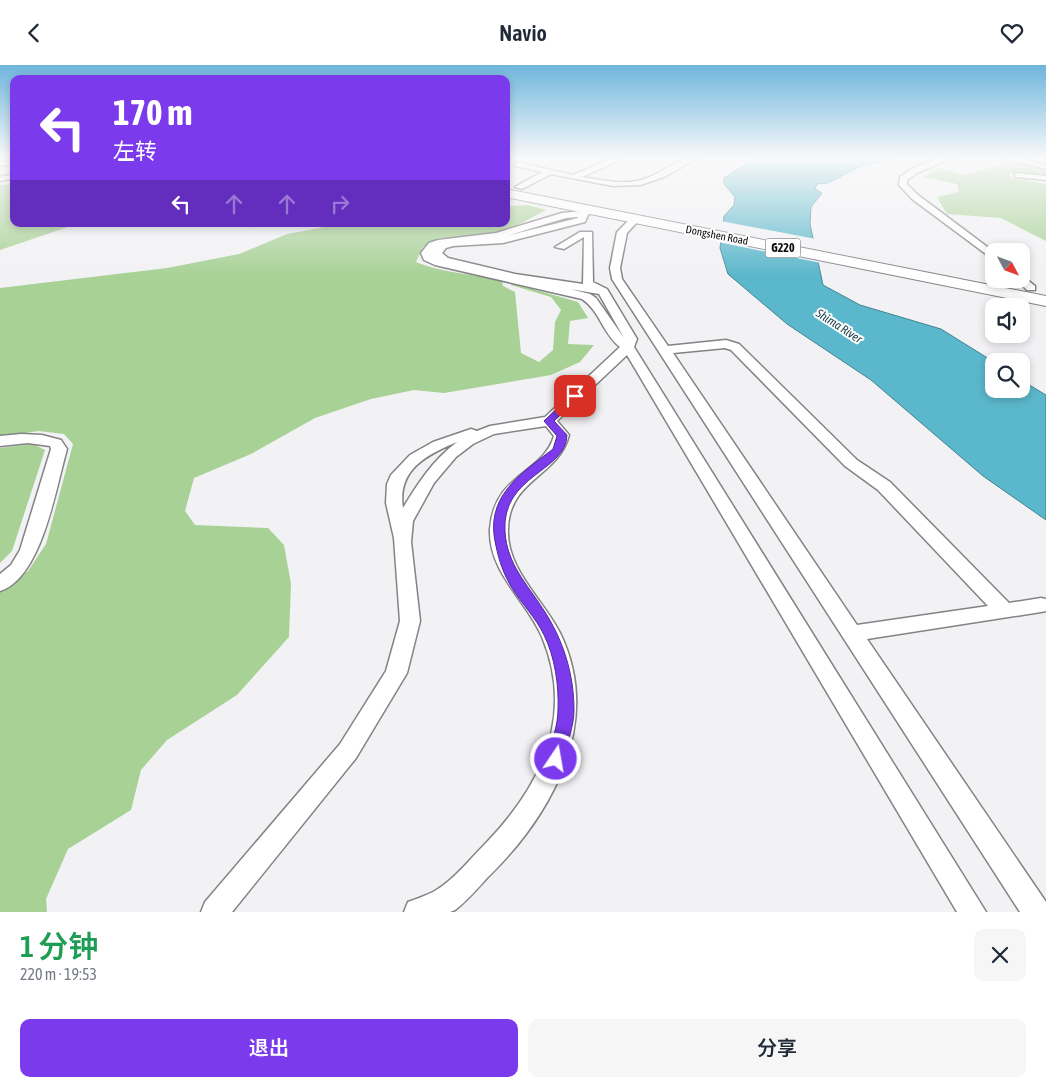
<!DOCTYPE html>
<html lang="zh">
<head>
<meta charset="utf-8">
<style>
	:root { --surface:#fff; --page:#f6f6f7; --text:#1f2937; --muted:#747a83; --accent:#7c3aed }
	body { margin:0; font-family:"Asap Condensed","Noto Sans SC",sans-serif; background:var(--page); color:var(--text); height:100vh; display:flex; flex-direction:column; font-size:19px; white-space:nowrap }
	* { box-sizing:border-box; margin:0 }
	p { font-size:16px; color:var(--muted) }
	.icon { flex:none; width:28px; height:28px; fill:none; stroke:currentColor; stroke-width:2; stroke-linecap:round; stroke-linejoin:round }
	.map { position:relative; height:847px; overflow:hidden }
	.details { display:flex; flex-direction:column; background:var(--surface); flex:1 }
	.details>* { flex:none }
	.guide { position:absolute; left:10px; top:10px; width:500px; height:152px; border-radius:10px; box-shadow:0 2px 8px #0003; background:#7c3aed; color:#fff; overflow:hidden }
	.needle { width:32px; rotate:131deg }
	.buttons { position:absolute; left:985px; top:178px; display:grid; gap:10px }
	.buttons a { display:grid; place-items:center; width:45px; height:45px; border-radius:10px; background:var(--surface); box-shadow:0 2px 8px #0003; font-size:25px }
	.pin { position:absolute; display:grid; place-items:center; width:42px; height:42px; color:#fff; margin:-21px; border-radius:10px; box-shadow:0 2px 8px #0006 }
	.me { position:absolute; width:55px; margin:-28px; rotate:12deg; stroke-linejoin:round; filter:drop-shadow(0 0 4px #0008) }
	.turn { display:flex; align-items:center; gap:18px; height:105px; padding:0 20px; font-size:22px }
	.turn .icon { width:65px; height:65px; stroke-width:2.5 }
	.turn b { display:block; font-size:35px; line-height:42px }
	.lanes { display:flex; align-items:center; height:48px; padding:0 20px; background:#0003; justify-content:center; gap:25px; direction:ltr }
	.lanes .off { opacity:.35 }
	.round { display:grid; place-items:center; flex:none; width:52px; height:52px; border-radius:10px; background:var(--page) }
	.summary { display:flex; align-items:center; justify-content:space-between; height:85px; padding:0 20px }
	h1 { font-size:30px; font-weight:600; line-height:38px; color:#1e9e55 }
	.cta { display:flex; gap:10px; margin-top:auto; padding:10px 20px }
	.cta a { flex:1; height:58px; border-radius:10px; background:var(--accent); color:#fff; font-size:20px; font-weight:600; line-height:58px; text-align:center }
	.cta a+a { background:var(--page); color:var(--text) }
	header { display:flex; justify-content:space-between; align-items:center; height:65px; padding:0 20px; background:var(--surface); font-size:22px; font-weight:600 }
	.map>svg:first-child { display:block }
	.forest { fill:#a8d196 }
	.water { fill:#5bb7cb; stroke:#438492 }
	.pier { fill:#f2f2f5 }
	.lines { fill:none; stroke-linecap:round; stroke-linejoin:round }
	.minor-casing { stroke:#838385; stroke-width:3 }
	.highway-casing { stroke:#838385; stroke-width:2 }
	.minor { fill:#fff; fill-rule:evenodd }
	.highway { fill:#fff; fill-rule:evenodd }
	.route { fill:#7c3aed; stroke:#51269a }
	.labels { text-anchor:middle; stroke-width:4; stroke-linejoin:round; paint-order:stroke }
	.far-street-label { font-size:11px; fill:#0c0c0d; stroke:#fff }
	.shield { fill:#fff; stroke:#555556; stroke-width:1 }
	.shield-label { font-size:12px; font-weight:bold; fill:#0c0c0d }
	.far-water-label { font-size:12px; font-style:italic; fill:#123d45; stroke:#fff }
</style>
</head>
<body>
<header><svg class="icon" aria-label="back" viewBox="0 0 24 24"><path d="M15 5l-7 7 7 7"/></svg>Navio<svg class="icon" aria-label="heart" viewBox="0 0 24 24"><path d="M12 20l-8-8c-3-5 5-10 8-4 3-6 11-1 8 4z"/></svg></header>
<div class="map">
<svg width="1046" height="847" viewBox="0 0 1046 847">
	<rect width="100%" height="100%" fill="#f2f2f5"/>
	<g class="forest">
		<path d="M1019,96l27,4v11l-37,-3 2,5 35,6v57l-45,-23 -54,-4 -10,-17 22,-5 -2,-8 -33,-7 16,-9 22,7z"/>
		<path d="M14,119v40h63l-77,26v-65z"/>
		<path d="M528,140l18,5 -32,17 -34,9 -42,2 -15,9 -7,15c27,11 58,12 86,19l1,5 12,6 6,61 18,9 14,-12 2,-28 6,-12 -10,-13 -40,-12 1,-2 66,19 10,16 -18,3 -2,23 26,1 -14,17 -29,13 -107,18 -30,-3 -43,9 -56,19 -64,36 -57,24 -9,33 10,14 73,3 16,17 7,39 -2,53 -52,58 -70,45 -26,30 -10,40 -63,39 -22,50 1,13h-47v-322l28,-19 18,-27 27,-100 -9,-10 -26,-3 -38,6v-149l167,-20 72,-14 48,-20 54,-10h165v-18z"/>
		<path d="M33,379l12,6 -33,101 -12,12v-115z"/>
	</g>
	<path class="water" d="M758,92h141l-40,10 -31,16 -11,1 -2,5 7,4 -11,14 -1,17 13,61 37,20 81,24 53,33v27h27v-9l25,15v125l-63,-44 -112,-96 -84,-56 -59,-50 -8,-26 4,-32 10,-11 1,-8 -11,-13v-6z"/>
	<path class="pier" d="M721,156l95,18 5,24 -103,-21z"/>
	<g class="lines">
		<g class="minor-casing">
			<g id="minor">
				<path d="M615,92h12l-45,20c20,3 43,9 62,2 19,-6 35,-22 55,-22l-35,20 -24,8 -27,1 -62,-12 -29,15 -7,-2 27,-15 -26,-6v-4l57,13z"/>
				<path d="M943,92h12l-38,16 -10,7v4l11,11 76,57v8l-82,-61 -13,-14 1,-8 11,-8z"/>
				<path d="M1000,92h15l31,8v4z"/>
				<path d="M14,95v4l-14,2v-4z"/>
				<path d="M1018,108l28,3v4l-31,-3v-4z"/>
				<path d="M14,109v4l-14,3v-4z"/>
				<path d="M591,142l5,3 -8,5 -3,7 -82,21 -50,3 -7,2 -4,5 6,5 67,16 68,10 1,-47 -20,12 -9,-2 25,-15h12l1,50 14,7 30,50 -3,8 352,565h-29l-330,-557 -70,66 12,14c-11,42 -60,44 -61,94 -2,41 37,72 53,106 42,89 -10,181 -74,243 -10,11 -20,23 -32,32l-5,2h-46l4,-10c8,-3 17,-6 25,-10 20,-11 37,-33 53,-49 55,-57 89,-127 56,-206 -15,-36 -54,-65 -52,-108 4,-56 53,-55 64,-93l-8,-10 -52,8 -21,10 -17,13 -22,26 -21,38 -2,21 9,79 -13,52 -51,85 -124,154h-31l4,-10 135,-158 46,-73 14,-50 -6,-83 -8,-35 1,-19 4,-9 19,-20 23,-13 38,-13 6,2 13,-5 55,-9 75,-70c-17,-13 -20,-36 -38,-48l-147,-34 -11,-5 -3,-7 8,-10 9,-3 58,-7 66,-20 20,-2zM578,152v1l-72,18 60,-18zM570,224l29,5 25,44 -28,-40 -6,-4zM457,377c-24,18 -39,41 -54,66 -6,-38 23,-53 54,-66z"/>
				<path d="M632,152l8,2 -13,14 -7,35 2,11 46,67 58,-6 13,4 118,116 33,22 119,121 32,-5 5,1v12l-5,1 -174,27 179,263v10h-26l-408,-633 -2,-11 7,-36zM725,283l6,2 114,116 33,24 110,116 -131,19 -184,-272z"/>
				<path d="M1021,210l14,11v4h-8l-11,-11h5z"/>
				<path d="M21,369l21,1 19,5 6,9c-11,38 -25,129 -67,142v-17l11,-9 9,-15 31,-101 -1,-3 -22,-3 -28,3v-10z"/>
			</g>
		</g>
		<g class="highway-casing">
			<path id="highway" d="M506,124l540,107v10l-540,-109z"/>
		</g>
		<use href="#minor" class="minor"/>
		<use href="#highway" class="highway"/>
	</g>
	<linearGradient id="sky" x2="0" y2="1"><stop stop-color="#6fb5dc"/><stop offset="0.44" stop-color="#f9f9fa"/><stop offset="1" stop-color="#f9f9fa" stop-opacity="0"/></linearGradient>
	<rect width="1046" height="211" fill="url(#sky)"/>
	<path class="route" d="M572,329l8,2 -26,25 13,14c-1,37 -66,40 -62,97 2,32 22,52 38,77 20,30 31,65 31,101 0,16 -7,33 -10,49l-2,5 -6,2 -6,-2 -2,-5c3,-16 10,-33 10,-49 1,-24 -3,-53 -14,-75 -8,-17 -22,-31 -32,-47 -8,-13 -13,-27 -16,-42 -12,-49 23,-71 57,-97l4,-13 -13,-15z"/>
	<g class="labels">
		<g class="far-street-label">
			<text transform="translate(717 170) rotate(11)" y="4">Dongshen Road</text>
		</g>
		<rect class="shield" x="765.5" y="173.5" width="35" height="19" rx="4"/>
		<g class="shield-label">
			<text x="783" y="187">G220</text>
		</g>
		<g class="far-water-label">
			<text transform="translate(839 261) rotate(33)" y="4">Shima River</text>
		</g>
	</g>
</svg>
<div class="buttons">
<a><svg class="needle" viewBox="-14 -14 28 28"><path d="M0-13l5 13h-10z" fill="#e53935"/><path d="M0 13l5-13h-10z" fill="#747a83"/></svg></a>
<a><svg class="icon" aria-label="sound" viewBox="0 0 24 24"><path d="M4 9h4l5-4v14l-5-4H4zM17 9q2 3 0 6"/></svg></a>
<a><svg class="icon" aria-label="search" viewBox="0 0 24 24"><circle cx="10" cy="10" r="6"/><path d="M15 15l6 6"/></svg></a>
</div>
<div class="pin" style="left:575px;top:331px;background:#d93025"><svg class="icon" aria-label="arrive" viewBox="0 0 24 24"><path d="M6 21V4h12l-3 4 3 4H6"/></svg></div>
<svg class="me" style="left:556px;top:694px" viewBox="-20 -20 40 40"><circle r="17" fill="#7c3aed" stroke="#fff" stroke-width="3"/><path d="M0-11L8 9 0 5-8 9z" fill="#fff"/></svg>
<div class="guide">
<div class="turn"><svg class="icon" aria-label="left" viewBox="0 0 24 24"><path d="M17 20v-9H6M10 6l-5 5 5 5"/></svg><div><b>170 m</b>左转</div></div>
<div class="lanes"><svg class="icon" aria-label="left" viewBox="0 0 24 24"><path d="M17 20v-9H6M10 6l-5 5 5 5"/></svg><svg class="icon off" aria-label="ahead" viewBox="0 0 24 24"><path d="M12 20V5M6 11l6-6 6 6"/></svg><svg class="icon off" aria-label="ahead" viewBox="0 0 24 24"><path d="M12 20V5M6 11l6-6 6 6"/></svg><svg class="icon off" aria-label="right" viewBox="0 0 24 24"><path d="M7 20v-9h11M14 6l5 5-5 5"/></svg></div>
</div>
</div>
<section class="details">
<div class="summary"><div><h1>1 分钟</h1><p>220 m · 19:53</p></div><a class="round"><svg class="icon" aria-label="close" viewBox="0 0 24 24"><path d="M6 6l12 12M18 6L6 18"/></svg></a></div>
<div class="cta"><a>退出</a><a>分享</a></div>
</section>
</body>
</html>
